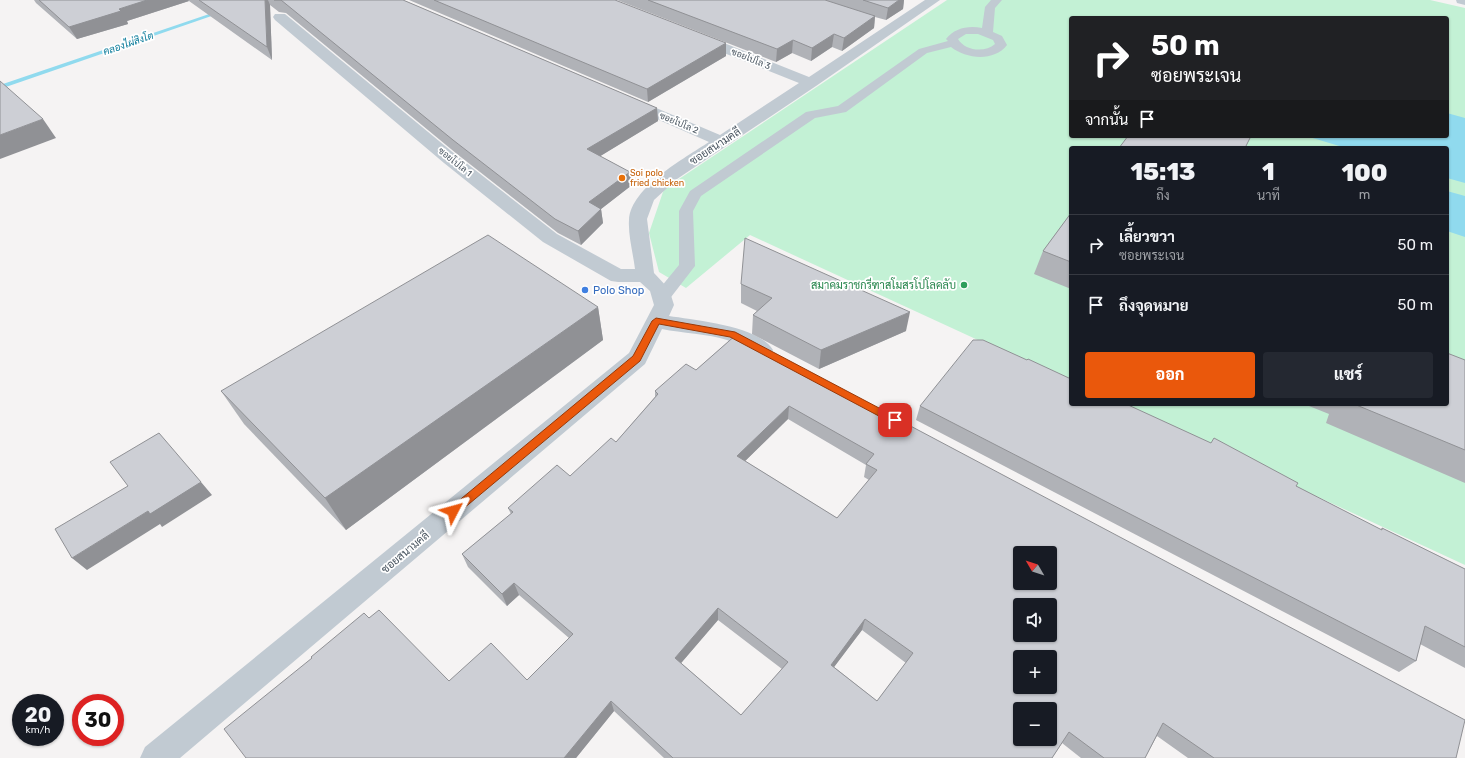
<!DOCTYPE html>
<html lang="th">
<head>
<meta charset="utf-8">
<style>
	:root { --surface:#171b24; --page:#242831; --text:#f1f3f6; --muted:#9ea1a6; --line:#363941; --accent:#ea580c }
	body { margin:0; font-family:Rubik,Sarabun,sans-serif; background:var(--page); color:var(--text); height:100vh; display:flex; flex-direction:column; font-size:15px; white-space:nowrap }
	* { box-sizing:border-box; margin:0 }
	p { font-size:13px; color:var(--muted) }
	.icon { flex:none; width:22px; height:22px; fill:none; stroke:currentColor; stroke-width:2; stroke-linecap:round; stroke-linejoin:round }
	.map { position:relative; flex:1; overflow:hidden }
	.panel { position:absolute; left:1069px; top:146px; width:380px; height:260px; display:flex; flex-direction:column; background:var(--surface); border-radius:4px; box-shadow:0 1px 3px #0004 }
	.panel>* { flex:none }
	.hud { position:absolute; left:1069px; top:16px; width:380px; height:122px; border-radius:4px; box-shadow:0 1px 3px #0004; background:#202124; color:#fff; overflow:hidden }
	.needle { width:26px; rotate:309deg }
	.buttons { position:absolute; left:1013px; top:546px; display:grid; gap:8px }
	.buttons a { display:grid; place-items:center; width:44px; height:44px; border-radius:4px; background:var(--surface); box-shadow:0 1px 3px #0004; font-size:20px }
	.speed { position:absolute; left:12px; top:694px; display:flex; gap:8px; font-size:20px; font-weight:700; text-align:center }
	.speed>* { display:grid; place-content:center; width:52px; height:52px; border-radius:50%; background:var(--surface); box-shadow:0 1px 3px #0004; line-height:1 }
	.speed small { font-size:10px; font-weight:400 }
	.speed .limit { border:6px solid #d22; background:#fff; color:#111 }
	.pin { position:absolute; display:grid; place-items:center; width:34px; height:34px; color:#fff; margin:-17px; border-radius:8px; box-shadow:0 2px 6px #0006 }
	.me { position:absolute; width:44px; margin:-22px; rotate:51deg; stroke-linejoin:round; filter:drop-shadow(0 0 3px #0008) }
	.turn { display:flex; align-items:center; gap:14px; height:84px; padding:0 16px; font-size:18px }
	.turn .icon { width:52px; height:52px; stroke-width:2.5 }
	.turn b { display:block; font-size:28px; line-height:34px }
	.then { display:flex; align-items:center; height:38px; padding:0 16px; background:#0003; gap:8px; font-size:15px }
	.eta { display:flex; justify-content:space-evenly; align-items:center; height:68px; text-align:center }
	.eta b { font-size:24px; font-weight:800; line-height:28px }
	.action { display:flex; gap:8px; margin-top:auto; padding:8px 16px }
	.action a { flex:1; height:46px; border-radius:4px; background:var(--accent); color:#fff; font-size:16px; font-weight:800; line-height:46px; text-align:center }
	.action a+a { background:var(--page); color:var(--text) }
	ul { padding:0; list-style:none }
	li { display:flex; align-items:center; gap:12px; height:60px; padding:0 16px; border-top:1px solid var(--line) }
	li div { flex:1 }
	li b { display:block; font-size:15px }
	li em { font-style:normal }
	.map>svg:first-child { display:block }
	.green { fill:#c3f1d5; fill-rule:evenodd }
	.water { fill:#90daee }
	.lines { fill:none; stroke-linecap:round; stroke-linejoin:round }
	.stream { fill:#90daee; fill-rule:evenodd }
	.lane { fill:#c1cad2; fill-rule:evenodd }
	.street { fill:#c1cad2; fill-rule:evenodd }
	.wall { fill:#b0b2b7; fill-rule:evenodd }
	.shaded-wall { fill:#909195 }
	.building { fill:#cdcfd5; stroke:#909195; fill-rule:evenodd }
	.route { fill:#ea580c; stroke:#983908 }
	.food-dot { fill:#e8710a; stroke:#fff; stroke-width:1.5 }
	.leisure-dot { fill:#2e9e5b; stroke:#fff; stroke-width:1.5 }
	.shop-dot { fill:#3f7fe0; stroke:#fff; stroke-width:1.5 }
	.labels { text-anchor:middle; stroke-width:3.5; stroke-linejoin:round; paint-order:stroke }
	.far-street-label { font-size:9px; fill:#4a5661; stroke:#fff }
	.far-food-label { font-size:9px; fill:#c56008; stroke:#fff; text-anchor:start }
	.far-water-label { font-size:10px; font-style:italic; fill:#0c7c9b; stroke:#fff }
	.street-label { font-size:11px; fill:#4a5661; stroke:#fff }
	.leisure-label { font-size:11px; fill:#27864d; stroke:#fff; text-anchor:end }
	.shop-label { font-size:11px; fill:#366cbe; stroke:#fff; text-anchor:start }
</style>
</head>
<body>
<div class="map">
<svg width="1465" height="758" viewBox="0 0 1465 758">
	<rect width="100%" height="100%" fill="#f5f3f3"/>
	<path class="green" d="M947,0h483l35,8v557l-348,-161h330v-256h-376v235l-321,-148 -64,53 -27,-16 -10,-39 15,-44zM1071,18h376v118h-376z"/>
	<g class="water">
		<path d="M1447,113l18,5v65l-18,-5v-30h-101l-40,-12h141z"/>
		<path d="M1447,191l18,5v41l-18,-6z"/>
	</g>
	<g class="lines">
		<path class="stream" d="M221,10l5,1 -226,78v-4z"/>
		<path class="lane" d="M991,0h11l-7,8 -2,24 9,4 5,9c-13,17 -41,14 -56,2l-24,6 -81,59 -31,6 -114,78 -8,15 2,55 -27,35 -6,2 -6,-2 -2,-4 2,-4 23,-28v-54l11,-20 116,-79 32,-6 81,-57 29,-8 -2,-2c8,-11 23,-14 36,-11l3,-21zM966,34h12l15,6 2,4c-10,9 -30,7 -37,-5z"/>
		<g class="street">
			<path d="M925,0h15l-124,86 -139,93 -23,21 -7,19 7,54 15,16 5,16 -5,11c26,4 90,10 104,34l-3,5c-17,5 -28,-9 -43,-15 -18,-6 -46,-7 -65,-11l-17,35 -465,394h-40l5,-11 484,-394 25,-48 -4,-14 -10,-9h-22l-7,-1 -68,-39 -99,-79 -169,-143 -2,-3 2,-3h10l171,141 101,79 64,35h14c-2,-16 -7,-34 -6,-49 2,-33 56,-62 80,-78l-84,-37 -3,-3 3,-3h10l85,36 79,-52 -105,-42 -2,-3 2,-3h10l105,42z"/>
			<path d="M1456,0h9v5l-8,-2z"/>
		</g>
	</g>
	<g class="wall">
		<path d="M34,0h369l254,108 1,13 -58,35 32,29 -31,24 2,14 -22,22 -23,-12 -101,-79 -171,-141 -7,-1 -9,-7 2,55 -83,-59 -62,20 1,3 -51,15 -41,-36z"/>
		<path d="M409,0h206l111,56 -78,46z"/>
		<path d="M617,0h287l-1,9 -17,11 -11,-3 -1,11 -32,23 -10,-4 -21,14 -19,-8 -16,9z"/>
		<path d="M1071,213v76l-37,-15 9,-23z"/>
		<path d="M741,284l165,47 -87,38 -67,-35 1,-19 4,-4 -16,-8z"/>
		<path d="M598,307l5,33 -257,190 -102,-106 -23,-33z"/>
		<path d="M737,334l719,424h-268l-31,-22 -12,22h-64l-19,-15 -10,15h-388l-50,-47 -38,47h-330l123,-140 80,63 78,-1 42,-42 -50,-43 -12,11 -39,-39 -6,-13 49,-40 -3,-6 62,-32 46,-34 39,-45v-6l41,-21zM788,419l78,46 -2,12 5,3 -32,38 -92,-57zM718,620l64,49 -41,46 -60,-52zM862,630l44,33 -29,38 -43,-34z"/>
		<path d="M1465,360v123l-139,-60 3,-9 -25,-10h143z"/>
		<path d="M920,406l376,80 85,44 1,-2 83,41v99l-45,-24 -4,17 -17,11 -483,-252z"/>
	</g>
	<g class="shaded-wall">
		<path d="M147,0h41l1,1 -62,20 1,3 -51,15 -8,-12 50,-18z"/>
		<path d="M265,0h3l2,5 2,55 -5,-13z"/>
		<path d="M899,0h5l-1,9 -17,11 2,-12z"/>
		<path d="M875,16l-1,12 -32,23 2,-13z"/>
		<path d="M834,34l-2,13 -21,14 1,-13z"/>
		<path d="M793,40l-1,13 -16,9 1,-13z"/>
		<path d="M726,43v13l-78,46 -1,-13z"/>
		<path d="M657,108l1,13 -69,42 -2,-14z"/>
		<path d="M43,119l13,19 -56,21v-24z"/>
		<path d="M630,172l2,13 -40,31 -3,-14z"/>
		<path d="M601,209l2,14 -22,22 -3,-14z"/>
		<path d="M598,307l5,33 -257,190 -21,-32z"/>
		<path d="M910,312l-4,19 -87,38 2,-19z"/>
		<path d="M789,406l-1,13 -51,50v-13z"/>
		<path d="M201,482l11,13 -50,32 -2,-3 -73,46 -15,-12 76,-47z"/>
		<path d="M514,583l5,12 -12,11 -5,-12z"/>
		<path d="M718,608v12l-42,49 -1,-11z"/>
		<path d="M865,619l-3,11 -34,45 3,-10z"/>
		<path d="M611,701l3,10 -38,47h-12z"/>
	</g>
	<g class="building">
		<path d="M39,0h108l-28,9 2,2 -52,16z"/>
		<path d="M199,0h66l2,47z"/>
		<path d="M274,0h129l254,108 -70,41 43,23 -41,30 12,7 -23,22 -23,-12 -102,-79 -172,-140z"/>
		<path d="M434,0h181l111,43 -79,46z"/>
		<path d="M648,0h177l50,16 -31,22 -10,-4 -22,14 -19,-8 -16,9z"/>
		<path d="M863,0h36l-11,8z"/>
		<path d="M0,81l43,38 -43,16z"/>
		<path d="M1128,136h123l-6,12h-126z"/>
		<path d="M1071,213v49l-28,-11z"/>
		<path d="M488,235l110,72 -273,191 -104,-107z"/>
		<path d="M745,238l165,74 -89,38 -68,-35 19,-17 -31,-14z"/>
		<path d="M737,334l728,386 -9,38h-242l-51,-35 -18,35h-41l-35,-26 -17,26h-379l-62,-57 -47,57h-318l-22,-29 88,-71 -1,-1 53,-44 5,5 10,-8 70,71 42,-38 36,37 46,-46 -59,-51 -12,11 -40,-40 51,-42 -5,-4 49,-43 13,11 41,-38 5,4 42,-48 -3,-3 31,-27 10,6zM789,406l85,48 -8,10 11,6 -40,48 -100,-62zM1020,553h30v30h-30zM1020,605h30v30h-30zM718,608l70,54 -47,53 -66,-57zM865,619l48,34 -36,48 -46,-36zM1020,657h30v30h-30zM1020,709h30v30h-30z"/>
		<path d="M973,340h10l44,20 1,-1 43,20v25h55l85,39 3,-5 84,45 -2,3 86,44v-2l83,41v78l-40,-21 -9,35 -496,-255z"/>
		<path d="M1447,353l18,7v90l-111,-46h93z"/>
		<path d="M159,433l42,49 -51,32 -2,-3 -76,47 -17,-29 73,-43 -18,-24z"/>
	</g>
	<path class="route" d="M656,318l79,14 163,86 2,2 -5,4 -3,-1 -162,-86 -71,-13 -19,37 -183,153h-7l-2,-3 2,-3 183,-152 19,-35z"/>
	<circle class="food-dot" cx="622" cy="178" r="4"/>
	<circle class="leisure-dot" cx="964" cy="285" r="4"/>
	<circle class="shop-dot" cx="585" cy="290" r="4"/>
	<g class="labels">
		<g class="far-street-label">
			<text transform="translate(751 59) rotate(22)" y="3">ซอยโปโล 3</text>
			<text transform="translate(679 123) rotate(23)" y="3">ซอยโปโล 2</text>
			<text transform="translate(455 162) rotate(39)" y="3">ซอยโปโล 1</text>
		</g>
		<g class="far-food-label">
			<text x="630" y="176">Soi polo<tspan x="630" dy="10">fried chicken</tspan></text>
		</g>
		<g class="far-water-label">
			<text transform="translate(128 43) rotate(-19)" y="4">คลองไผ่สิงโต</text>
		</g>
		<g class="street-label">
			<text transform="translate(715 146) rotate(-33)" y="4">ซอยสนามคลี</text>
			<text transform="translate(405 552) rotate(-40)" y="4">ซอยสนามคลี</text>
		</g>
		<g class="leisure-label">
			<text x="956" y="289">สมาคมราชกรีฑาสโมสรโปโลคลับ</text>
		</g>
		<g class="shop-label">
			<text x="593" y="294">Polo Shop</text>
		</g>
	</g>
</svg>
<div class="buttons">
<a><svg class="needle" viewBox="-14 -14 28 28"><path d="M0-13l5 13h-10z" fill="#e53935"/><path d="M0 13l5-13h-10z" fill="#9ea1a6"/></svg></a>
<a><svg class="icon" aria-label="sound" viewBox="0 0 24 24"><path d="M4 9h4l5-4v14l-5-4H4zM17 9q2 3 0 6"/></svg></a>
<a>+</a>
<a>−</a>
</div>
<div class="speed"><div>20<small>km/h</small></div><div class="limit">30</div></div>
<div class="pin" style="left:895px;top:420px;background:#d93025"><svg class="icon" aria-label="arrive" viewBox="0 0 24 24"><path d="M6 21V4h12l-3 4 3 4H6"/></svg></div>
<svg class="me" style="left:453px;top:511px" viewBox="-20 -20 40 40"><path d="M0-17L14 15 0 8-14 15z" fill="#ea580c" stroke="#fff" stroke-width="4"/></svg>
<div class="hud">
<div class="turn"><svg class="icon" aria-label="right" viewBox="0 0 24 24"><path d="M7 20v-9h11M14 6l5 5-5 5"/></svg><div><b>50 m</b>ซอยพระเจน</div></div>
<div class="then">จากนั้น<svg class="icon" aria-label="arrive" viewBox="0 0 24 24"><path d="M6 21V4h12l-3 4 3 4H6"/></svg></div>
</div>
<section class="panel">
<div class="eta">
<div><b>15:13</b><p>ถึง</p></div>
<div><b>1</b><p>นาที</p></div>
<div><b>100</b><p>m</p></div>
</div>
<ul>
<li><svg class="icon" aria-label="right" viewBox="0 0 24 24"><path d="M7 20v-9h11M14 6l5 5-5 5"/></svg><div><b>เลี้ยวขวา</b><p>ซอยพระเจน</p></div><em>50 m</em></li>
<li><svg class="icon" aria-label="arrive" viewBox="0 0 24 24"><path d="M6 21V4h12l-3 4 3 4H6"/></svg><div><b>ถึงจุดหมาย</b></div><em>50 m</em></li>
</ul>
<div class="action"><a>ออก</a><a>แชร์</a></div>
</section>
</div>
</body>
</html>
